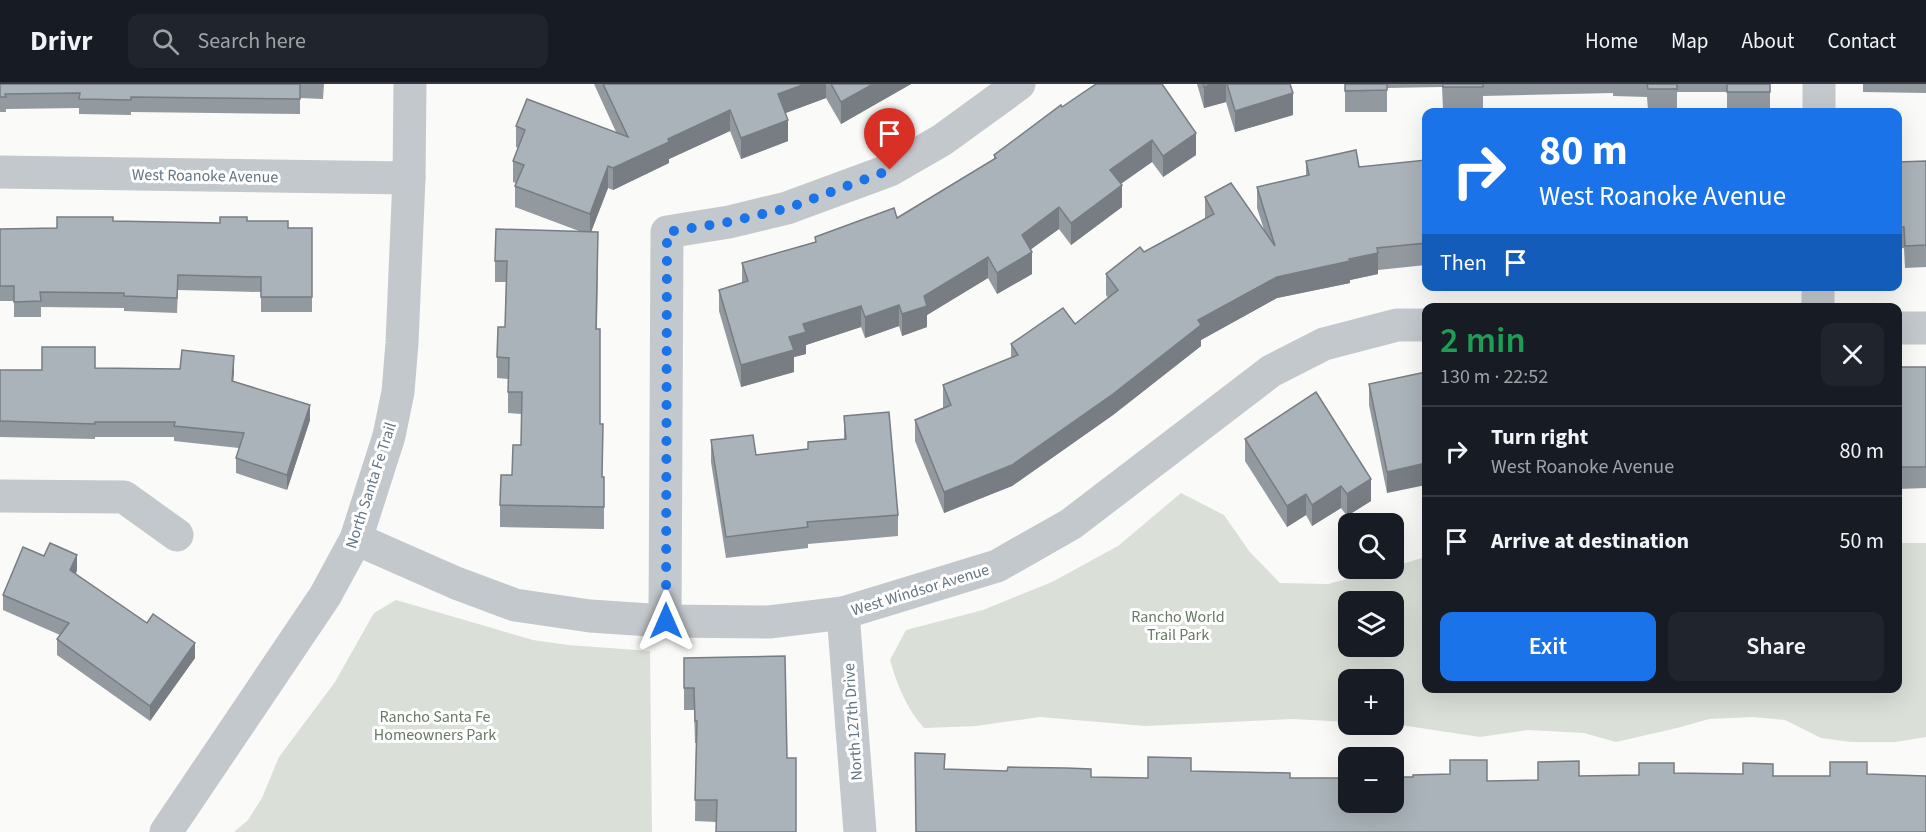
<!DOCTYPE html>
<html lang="en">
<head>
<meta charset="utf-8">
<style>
	:root { --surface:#171b24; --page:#20242c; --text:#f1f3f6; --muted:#9ea1a6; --line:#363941; --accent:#1a73e8 }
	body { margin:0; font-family:"Source Sans 3",sans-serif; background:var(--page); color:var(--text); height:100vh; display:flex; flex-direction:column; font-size:22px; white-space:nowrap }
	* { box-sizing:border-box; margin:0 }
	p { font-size:20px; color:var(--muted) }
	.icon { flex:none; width:33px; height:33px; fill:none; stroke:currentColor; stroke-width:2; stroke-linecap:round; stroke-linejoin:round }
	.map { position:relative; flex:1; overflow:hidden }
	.drawer { position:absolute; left:1422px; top:219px; width:480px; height:390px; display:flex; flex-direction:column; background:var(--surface); border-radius:12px; box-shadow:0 6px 24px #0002 }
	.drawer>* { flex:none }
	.guide { position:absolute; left:1422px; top:24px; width:480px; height:183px; border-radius:12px; box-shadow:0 6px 24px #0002; background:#1a73e8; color:#fff; overflow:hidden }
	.controls { position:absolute; left:1338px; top:429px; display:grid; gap:12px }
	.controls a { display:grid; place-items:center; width:66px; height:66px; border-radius:12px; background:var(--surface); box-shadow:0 6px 24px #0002; font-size:30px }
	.pin { position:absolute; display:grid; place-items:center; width:51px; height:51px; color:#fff; margin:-62px -26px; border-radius:50% 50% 50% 0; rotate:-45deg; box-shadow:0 0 6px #0007 }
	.pin .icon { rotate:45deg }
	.me { position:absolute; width:66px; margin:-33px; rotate:0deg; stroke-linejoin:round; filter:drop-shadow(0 0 4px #0008) }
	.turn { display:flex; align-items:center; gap:21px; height:126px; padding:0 18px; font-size:27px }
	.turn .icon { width:78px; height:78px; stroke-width:2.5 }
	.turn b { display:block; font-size:42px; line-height:51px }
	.then { display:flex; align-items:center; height:57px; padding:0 18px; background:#0003; gap:12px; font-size:22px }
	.round { display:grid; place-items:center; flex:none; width:63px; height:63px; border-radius:12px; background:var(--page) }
	.head { display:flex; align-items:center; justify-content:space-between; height:102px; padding:0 18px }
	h1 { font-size:36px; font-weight:600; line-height:45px; color:#1e9e55 }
	.primary-button { display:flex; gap:12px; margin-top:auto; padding:12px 18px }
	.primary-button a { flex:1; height:69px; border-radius:12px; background:var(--accent); color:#fff; font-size:24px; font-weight:600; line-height:69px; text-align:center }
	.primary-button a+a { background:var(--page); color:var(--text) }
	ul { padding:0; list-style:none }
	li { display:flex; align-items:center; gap:18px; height:90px; padding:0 18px; border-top:2px solid var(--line) }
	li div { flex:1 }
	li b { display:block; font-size:22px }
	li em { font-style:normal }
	header { display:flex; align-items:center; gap:36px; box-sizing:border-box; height:84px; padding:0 30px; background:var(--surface); border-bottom:2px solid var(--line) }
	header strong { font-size:28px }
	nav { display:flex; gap:33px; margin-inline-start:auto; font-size:21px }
	.search { width:420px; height:54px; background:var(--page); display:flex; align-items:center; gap:15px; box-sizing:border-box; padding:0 21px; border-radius:12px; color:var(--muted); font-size:22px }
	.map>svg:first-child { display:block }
	.green { fill:#dadfd7; fill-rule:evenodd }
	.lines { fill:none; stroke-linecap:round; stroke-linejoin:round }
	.minor { stroke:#c3c8cc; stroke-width:33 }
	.wall { fill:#929a9f }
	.shaded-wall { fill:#777d82 }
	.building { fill:#aab3b9; stroke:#777d82; stroke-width:1.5 }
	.route { stroke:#1a73e8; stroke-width:10; stroke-dasharray:0 18 }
	.labels { text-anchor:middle; stroke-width:6; stroke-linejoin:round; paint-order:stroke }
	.street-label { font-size:16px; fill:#657683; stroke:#fff }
	.park-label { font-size:16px; fill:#687a64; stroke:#fff }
</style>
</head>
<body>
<header>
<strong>Drivr</strong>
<div class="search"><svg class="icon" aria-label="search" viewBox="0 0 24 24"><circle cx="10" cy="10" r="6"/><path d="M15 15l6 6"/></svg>Search here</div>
<nav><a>Home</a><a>Map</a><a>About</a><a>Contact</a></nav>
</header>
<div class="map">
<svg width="1926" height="748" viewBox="0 0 1926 748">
	<rect width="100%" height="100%" fill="#fafaf8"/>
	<g class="green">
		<path d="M1181,409l43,22 25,36 31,32 48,1 58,-15 8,-1v-2l32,-9v131h472v-145h28v194l-31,5h-44l-30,-4 -36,-18 -32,-3 -44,2 -32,9 -61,14 -32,-9 -56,-3 -48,7 -86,-13v-44h-46v42l-55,-3 -148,7 -105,-9 -64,9 -52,2c-17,-19 -27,-43 -34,-68l16,-30 77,-20 69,-28 66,-36zM1348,518h46v44h-46z"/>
		<path d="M396,516l137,40 35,5 82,6 2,181h-418l14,-12 14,-22 17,-41 56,-75 39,-69z"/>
	</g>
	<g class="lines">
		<g class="minor">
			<path d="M1819,28v-28"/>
			<path d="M0,88l409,6"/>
			<path d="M1818,224v-22"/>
			<path d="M1898,244h28"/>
			<path d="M0,412l124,1 53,38"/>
			<path d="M356,455l100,44 59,22 75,11 75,5 104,1 74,-9 154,-47 74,-42 200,-153 53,-27 73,-19h29"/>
			<path d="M843,529l17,219"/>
			<path d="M665,537l2,-389 62,-10 58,-14 103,-38 52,-30 77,-56"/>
			<path d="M166,748l159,-236 31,-57 33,-103 9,-44 4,-49 7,-165 1,-94"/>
		</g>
	</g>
	<g class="wall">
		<path d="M0,0h324l-1,15 -23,-1v16l-169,-2v3l-52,-1v-6l-73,1v3h-6z"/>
		<path d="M594,0h317l-70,40 -15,-26 -41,15 3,28 -47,18 -11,-28 -61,28v4l-56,27 -5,-2 -17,43 7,22 -1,76 3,95 3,22 -1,31h2v52l-104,-2v-22l12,-30 9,-30v-31l-13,-1v-34l-11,-1v-21l8,-30 1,-45h-11v-21l84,-30 -64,-24v-21l1,-3 -3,-1v-21l5,-13 -2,-1v-21l100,6z"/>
		<path d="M1197,0h93l3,31 -58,17 -9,-30 -22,6z"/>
		<path d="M1345,0h425v28h-43v-20h-50v18h-29l-1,-13 -34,-1v-3l-130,3v12l-40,1 -1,-22 -55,1v24h-42z"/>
		<path d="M1863,0h63v9l-63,-1z"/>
		<path d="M1062,23l134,48 -33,22 -11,-15 -31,22 1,23 -51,38 -12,-16 -29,20 2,25 -35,20 -9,-16 -61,37v12l-25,9 -3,-10 -34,12 -4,-11 -55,18v9l-12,3v15l-53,15 -22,-76v-21l23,-7v-20l73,-21v-5l82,-19 97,-58v-5z"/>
		<path d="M1426,76v105l-48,5v4l-28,6v3l-73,15 -76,42v6l-88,69 -101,71 -68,27 -29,-72v-21l28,-12v-23l68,-26v-15l64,-20 33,-26 -2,-3v-21l99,-55v-22l59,33 -7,-22v-21l49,-11v-15l53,6z"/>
		<path d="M1926,77v106l-21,1 -1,-20 -6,1v-87z"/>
		<path d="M113,137l107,2 27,-2 41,7h24v84h-51v-20l-83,-2 -1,23 -53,-2v-3l-83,-1v10h-27v-16h-14v-72l57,-1z"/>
		<path d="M1898,283h28v121l-28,1z"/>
		<path d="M95,284l139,3 -1,10 77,39 -23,70 -51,-17v-15l3,-10 -65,-7v-4h-79v2l-95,-2v-67h42z"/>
		<path d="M1426,288l-39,121 -18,-88v-21z"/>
		<path d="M844,332l54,99v21l-90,8v4l-82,10 -15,-96v-22l45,15 52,-6v-7l36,-3z"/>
		<path d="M1245,355l126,62 -24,15 -6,-8 -29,18 -6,-11 -19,12 -42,-66z"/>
		<path d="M77,486l-1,4 119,84 -45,63 -93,-66v-16l3,-4 -57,-25v-15z"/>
		<path d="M785,572l-69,166 -21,-1 1,-78h-1l-1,-33h-10v-52z"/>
	</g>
	<g class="shaded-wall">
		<path d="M805,0h21v14l-48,18v-22z"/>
		<path d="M873,0h38l-70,40v-22z"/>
		<path d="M1213,0h13v18l-22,6v-21z"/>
		<path d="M1293,9v22l-58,17v-21z"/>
		<path d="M730,26v21l-61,28v4l-56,27v-22l55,-29z"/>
		<path d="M788,36v21l-47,18v-21z"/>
		<path d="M1196,49v22l-33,22v-21z"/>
		<path d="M1152,56v22l-42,29v-21z"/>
		<path d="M608,82v22l-18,47v-21z"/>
		<path d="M1122,101v22l-51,38v-22z"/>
		<path d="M1059,123v22l-37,27v-21z"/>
		<path d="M1032,168v22l-35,20v-21z"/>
		<path d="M1378,169v21l-28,6v3l-73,15 -76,42v6l-88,69 -101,71 -68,27v-21l254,-172 79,-43z"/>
		<path d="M988,173v21l-61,37v12l-25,9v-22l22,-18z"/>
		<path d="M899,221v21l-34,12v-21z"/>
		<path d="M861,222v21l-55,18v9l-12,3v15l-53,15v-22l48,-28 14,-13z"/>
		<path d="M234,272v15l-2,25v-15z"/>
		<path d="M310,321v15l-23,70v-15z"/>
		<path d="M1426,379v22l-39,8v-21z"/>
		<path d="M1371,395v22l-24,15v-22z"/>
		<path d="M1341,402v22l-29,18v-21z"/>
		<path d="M1306,410v21l-19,12v-21z"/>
		<path d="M77,471v15l-7,15v-15z"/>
		<path d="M195,559v15l-45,63v-15z"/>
	</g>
	<g class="building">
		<path d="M0,0h300v15l-169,-2v3l-52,-1 1,-6 -75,1 1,3h-6z"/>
		<path d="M603,0h202l-27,10 10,26 -47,18 -11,-28 -62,29 1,3 -56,26 -5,-2 -18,48 -75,-28 9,-21 -11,-4 12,-31 -9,-4 11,-27 101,38z"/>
		<path d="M831,0h42l-32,18z"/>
		<path d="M1096,0h66l34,49 -33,23 -11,-16 -42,30 12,15 -51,38 -12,-16 -37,28 10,17 -35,21 -9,-16 -64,39 3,10 -25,8 -3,-9 -34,12 -4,-11 -58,18 3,8 -17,5 5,13 -53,15 -22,-75 29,-9 -6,-18 74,-21 -1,-5 79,-29 3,10 99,-60 -2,-3 67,-50 1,2z"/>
		<path d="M1203,0h10l-9,3z"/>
		<path d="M1227,0h63l3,9 -58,18z"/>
		<path d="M1345,0h42v6l-42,1z"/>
		<rect x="1443" y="0" width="40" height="3"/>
		<path d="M1647,0h30v5h-29z"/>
		<rect x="1727" y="0" width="43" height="8"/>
		<path d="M1356,66l3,17 67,-7v83l-49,5 1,5 -29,6 1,2 -73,16 -79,43 3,5 -88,69 -101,71 -68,27 -29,-72 36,-15 -8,-20 75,-30 -7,-11 52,-36 12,16 43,-34 -12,-16 34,-27 4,5 70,-38 -9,-17 26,-14 44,63 -18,-59 52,-12 -3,-14z"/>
		<path d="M1926,77v84l-21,1 -1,-19h-6v-65z"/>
		<path d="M57,133h56v4l107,2v-6h27v4h41v7h24v69h-51v-20l-83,-2 -1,23 -53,-2v-3l-84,-1 1,9 -27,1v-16h-14v-57l57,-1z"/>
		<path d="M496,145l102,3 -2,97h4v95h3l-1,53h2v30l-104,-2 1,-30h11l1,-30h8l1,-53h-14l1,-34 -12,-1 1,-30h7l2,-66h-12z"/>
		<path d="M42,263h53v21l85,1 2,-19 52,6 -2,25 78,24 -23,70 -51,-17 8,-25 -70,-7 1,-4h-80v2l-95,-3v-51h42z"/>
		<rect x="1898" y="283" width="28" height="100"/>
		<path d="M1426,288v91l-39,9 -18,-88z"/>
		<path d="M1316,308l55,87 -24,15 -6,-8 -29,19 -6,-11 -19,12 -42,-67z"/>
		<path d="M889,328l9,103 -91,7 1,5 -82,10 -15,-97 42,-5 3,20 52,-6v-7l38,-3 -2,-23z"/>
		<path d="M50,459l27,12 -7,15 77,53 6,-9 42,29 -45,63 -93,-67 12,-16 -66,-28 20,-48 21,9z"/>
		<path d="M785,572l2,102h9v74h-80l1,-32h-22l2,-79h-2l-1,-33h-10v-30z"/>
		<path d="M915,669l30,1 -1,15 63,2 1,-4 58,1 25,1v8l57,1v-21l43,1v13l99,2v5h58v24h46v-25h19v-2l37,-1v-14h37v21l51,-1v-18l41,-1v15l60,-1v-12h35v10l69,1v-11l30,1v12h57v-14h37v12l59,2v56h-1010z"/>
	</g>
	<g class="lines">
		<path class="route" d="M666,537l1,-389 62,-10 59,-14 102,-38"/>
	</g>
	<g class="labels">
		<g class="street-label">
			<text transform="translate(205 91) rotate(1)" y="6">West Roanoke Avenue</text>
			<text transform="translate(370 401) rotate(-72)" y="6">North Santa Fe Trail</text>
			<text transform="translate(920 505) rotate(-17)" y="6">West Windsor Avenue</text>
			<text transform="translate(852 638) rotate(-94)" y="6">North 127th Drive</text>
		</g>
		<g class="park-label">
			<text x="1178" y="538">Rancho World<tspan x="1178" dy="18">Trail Park</tspan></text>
			<text x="435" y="638">Rancho Santa Fe<tspan x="435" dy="18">Homeowners Park</tspan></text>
		</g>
	</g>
</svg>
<div class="controls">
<a><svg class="icon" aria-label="search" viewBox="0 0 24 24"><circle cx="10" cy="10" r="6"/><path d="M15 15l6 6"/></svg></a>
<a><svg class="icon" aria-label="layers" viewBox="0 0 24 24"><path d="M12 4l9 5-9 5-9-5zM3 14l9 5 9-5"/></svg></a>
<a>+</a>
<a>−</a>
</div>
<div class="pin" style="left:890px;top:86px;background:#d93025"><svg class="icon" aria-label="arrive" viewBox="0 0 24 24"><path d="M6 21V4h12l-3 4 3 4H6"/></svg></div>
<svg class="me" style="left:666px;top:537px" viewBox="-20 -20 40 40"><path d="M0-17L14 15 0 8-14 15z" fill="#1a73e8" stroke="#fff" stroke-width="4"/></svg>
<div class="guide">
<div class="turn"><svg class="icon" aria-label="right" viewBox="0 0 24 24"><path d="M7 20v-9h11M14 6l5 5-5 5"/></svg><div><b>80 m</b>West Roanoke Avenue</div></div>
<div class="then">Then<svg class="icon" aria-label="arrive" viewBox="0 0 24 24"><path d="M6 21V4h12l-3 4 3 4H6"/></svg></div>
</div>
<section class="drawer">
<div class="head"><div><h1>2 min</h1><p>130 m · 22:52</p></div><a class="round"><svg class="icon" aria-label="close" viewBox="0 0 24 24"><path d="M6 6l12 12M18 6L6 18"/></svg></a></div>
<ul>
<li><svg class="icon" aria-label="right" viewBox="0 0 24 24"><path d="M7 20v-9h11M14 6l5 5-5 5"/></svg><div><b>Turn right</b><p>West Roanoke Avenue</p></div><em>80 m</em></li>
<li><svg class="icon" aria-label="arrive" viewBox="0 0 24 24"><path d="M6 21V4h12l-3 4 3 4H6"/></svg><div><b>Arrive at destination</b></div><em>50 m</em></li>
</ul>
<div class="primary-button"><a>Exit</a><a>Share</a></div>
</section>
</div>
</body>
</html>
